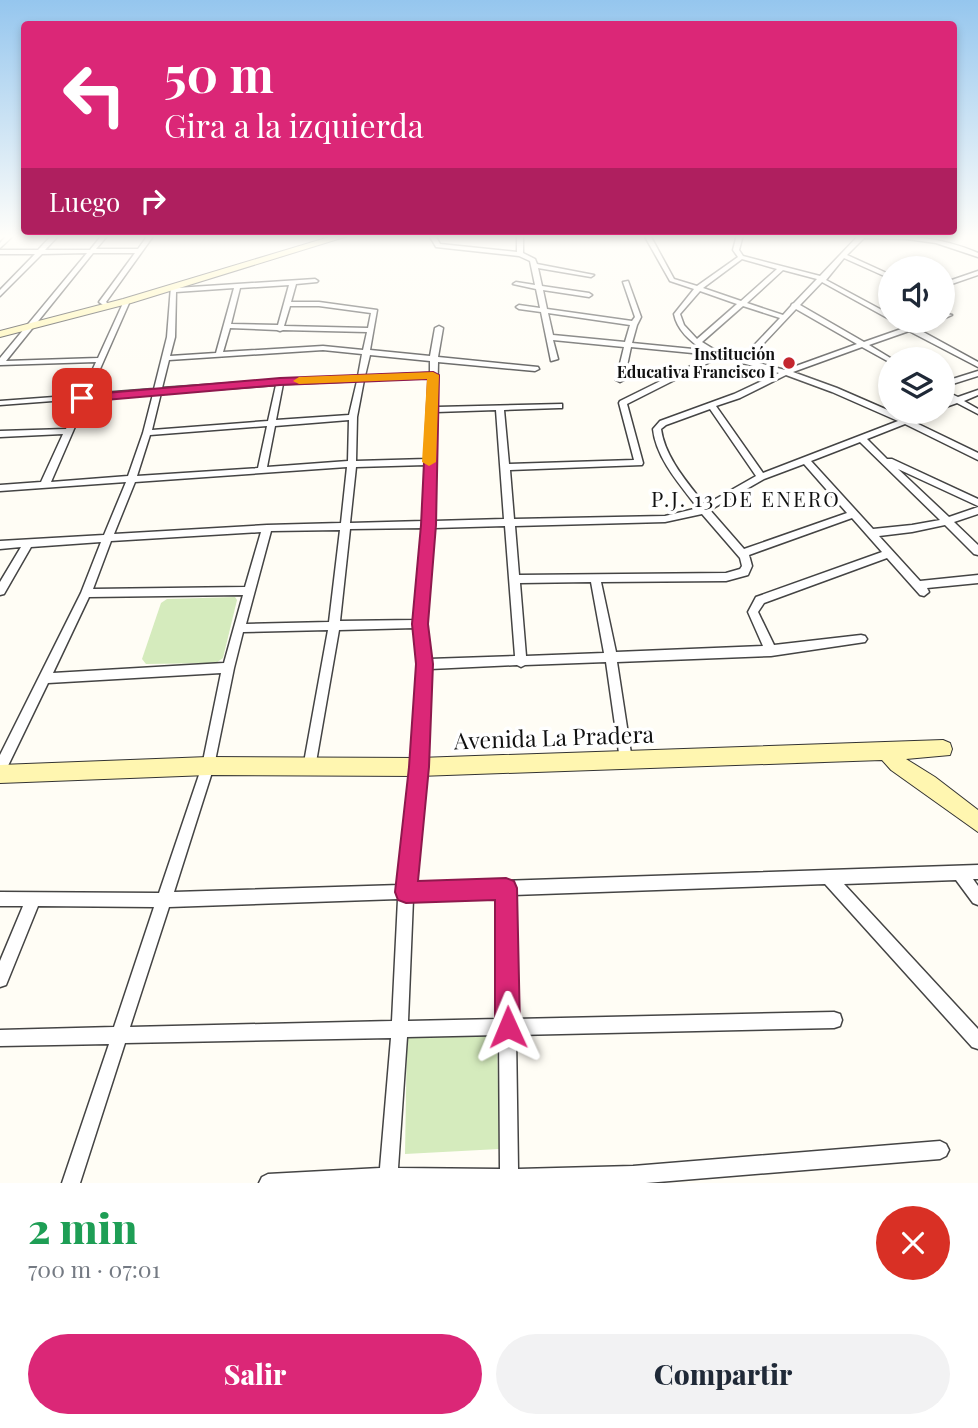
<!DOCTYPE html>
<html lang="es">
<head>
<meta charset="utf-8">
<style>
	:root { --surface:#fff; --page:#f2f2f3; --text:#1f2937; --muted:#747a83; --accent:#db2777 }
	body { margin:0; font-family:"Playfair Display",serif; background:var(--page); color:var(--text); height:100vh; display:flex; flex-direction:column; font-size:26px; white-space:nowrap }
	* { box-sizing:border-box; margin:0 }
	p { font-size:23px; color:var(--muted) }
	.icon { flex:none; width:38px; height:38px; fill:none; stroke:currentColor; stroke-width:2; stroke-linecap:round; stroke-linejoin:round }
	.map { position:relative; height:1183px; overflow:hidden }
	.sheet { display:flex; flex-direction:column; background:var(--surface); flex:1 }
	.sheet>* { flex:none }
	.banner { position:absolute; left:21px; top:21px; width:936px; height:214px; border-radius:7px; box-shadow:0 4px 10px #0003; background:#db2777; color:#fff; overflow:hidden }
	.fabs { position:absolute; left:878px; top:256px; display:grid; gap:14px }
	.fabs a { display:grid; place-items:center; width:77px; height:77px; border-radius:50%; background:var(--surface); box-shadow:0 4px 10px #0003; font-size:35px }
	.pin { position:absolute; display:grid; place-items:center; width:60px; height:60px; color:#fff; margin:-30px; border-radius:14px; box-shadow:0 4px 10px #0006 }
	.me { position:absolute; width:77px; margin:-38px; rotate:359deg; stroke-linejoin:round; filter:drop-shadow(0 0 5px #0008) }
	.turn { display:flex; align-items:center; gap:24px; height:147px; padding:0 28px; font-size:32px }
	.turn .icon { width:91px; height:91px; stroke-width:2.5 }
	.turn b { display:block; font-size:49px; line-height:60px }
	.then { display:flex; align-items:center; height:66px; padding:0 28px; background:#0003; gap:14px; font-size:26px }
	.round { display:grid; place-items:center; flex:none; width:74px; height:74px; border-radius:37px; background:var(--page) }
	.overview { display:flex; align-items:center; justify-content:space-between; height:119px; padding:0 28px }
	h1 { font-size:42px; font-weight:800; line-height:52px; color:#1e9e55 }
	.primary-button { display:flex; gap:14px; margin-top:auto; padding:14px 28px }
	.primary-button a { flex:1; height:80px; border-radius:42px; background:var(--accent); color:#fff; font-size:28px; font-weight:800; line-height:80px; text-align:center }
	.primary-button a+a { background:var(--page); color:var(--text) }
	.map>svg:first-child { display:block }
	.green { fill:#d5ebbd }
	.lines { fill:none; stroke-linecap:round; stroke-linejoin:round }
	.street-casing { stroke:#444; stroke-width:3 }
	.secondary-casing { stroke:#333; stroke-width:2 }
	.street { fill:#fff; fill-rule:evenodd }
	.secondary { fill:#fff6b0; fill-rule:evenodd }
	.route { fill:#db2777; stroke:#8e194d; stroke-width:2 }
	.slow { fill:#f59e0b }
	.poi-dot { fill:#c4262e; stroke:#fff; stroke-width:2.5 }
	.labels { text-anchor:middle; stroke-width:7; stroke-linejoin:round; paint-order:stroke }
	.far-poi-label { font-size:16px; font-weight:bold; fill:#111; stroke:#fff; text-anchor:end }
	.neighbourhood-label { font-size:21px; letter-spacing:2px; fill:#111; stroke:#fff }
	.near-street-label { font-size:23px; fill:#111; stroke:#fff }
</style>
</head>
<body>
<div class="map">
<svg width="978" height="1183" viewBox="0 0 978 1183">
	<rect width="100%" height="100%" fill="#fffdf5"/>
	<g class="green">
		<path d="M235,597l2,3 -14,58 -7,5 -70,1 -4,-5 19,-56 6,-4z"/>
		<path d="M497,1033l2,116 -94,5 2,-119z"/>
	</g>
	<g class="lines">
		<g class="street-casing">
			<g id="street">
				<path d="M7,235h7l-14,13v-5z"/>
				<path d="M52,235h7l-14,15h45l12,-15h6l-12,14h42l10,-14h6l-48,67 4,3v2h-4l-7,-5 36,-49h-42l-87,108 92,-3 26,-57 3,-2 3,2 -41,93 65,-5 13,-52 4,-51h4l1,2 139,-9 3,2 -1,1 -21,2 -5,18h28l58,8 -7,40 60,6 5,-28 4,-2 4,2 -5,29 100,10 1,2 -4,2 -97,-9 -1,45 125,-3v4h-3l-55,2 5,54 125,-4 -15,-57 1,-2 93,-46 -82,-8 -7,33 -4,2 -4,-2 8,-33 -71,-7 5,19 -7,2 -10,-49 -22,-3 -3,-2 3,-2 21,3 -4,-19 -23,-5 3,-2 19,3 -5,-24 -11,-5 -83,-9 -7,-12h6l5,9 77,8v-17h6v18l12,6 2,5 57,11 -3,2 -53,-9 4,18 47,7 3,2 -3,2 -46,-7 4,19 85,12 3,-4 -12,-35 5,-1 13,36 -4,8 -5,18 71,7c-13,-9 -26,-20 -29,-36l20,-25 -24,-8 -26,-46h6l24,44 23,7 41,-29 -5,-7 4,-15h6l-4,15 4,6 77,20 39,-41c41,0 81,1 119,18v4l-42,-14 -29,-4 -43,-1 -17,17 44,20v4l-47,-21 -18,22 65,35v5l-69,-38 -22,23 64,37 40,-14 -12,-8h9l10,6 15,-6h10l-20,8 62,34v5l-69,-36 -40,14 23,14h-1v4l-29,-16 -69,25 44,16 69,30 17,-7h12l-23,10 66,32v7l-73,-36 -38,15 20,20h5l86,40v7l-80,-37 51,48 29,-10v7l-24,8 24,23v10l-4,-1 -29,-29 -33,7 -33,4 41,45 58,-6v8l-51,5 2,4 -5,4 -4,-1 -33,-37 -123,45 -6,9 16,33 87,-10 4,1 2,3 -2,3 -94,14 -154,6 15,98 -2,4 -4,2 -4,-2 -2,-4 -14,-98 -81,3 -4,2 -4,-2 -87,4 -5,98 -11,117 564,-19v14h-5l5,7v19l-5,-2 -17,-23 -112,4 134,145v20l-6,-2 -147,-163 -312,11 2,124 319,-7 6,2 2,6 -2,6 -6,2 -318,7 2,134 115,-3 307,-25 6,3 3,6 -3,6 -6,3 -294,24h-387l3,-6 6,-3 112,-6 11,-130 -266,5 -45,140h-18l47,-139 -109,2v-16l114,-3 40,-120 -116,-1 -32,79 -6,2v-26l23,-55h-23v-14l159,1 43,-127 19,-93 -173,10 -43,89 -5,2v-19l81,-162 20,-51 -70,5 -27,47 -4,1v-13l21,-35 -21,2v-8l104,-6 22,-53 -126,9v-6l41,-3 22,-48 -63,3v-6l66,-2 13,-30 -79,6v-4l81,-6 15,-33 -96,3v-7l87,-105 -45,1 -42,42v-6l35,-36h-35v-4h38zM742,259l35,10 -36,32 -38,-13zM783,270l34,9 -23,24 -2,1 -1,2 -8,9 -36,-12zM289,285l-11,40 -47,-1 9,-36zM234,288l-18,65 -46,3 5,-19 1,-45zM700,291l37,13 -40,35 -13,-14 -4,-11zM290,306h29l52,7 -3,15 -84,-2zM743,306l37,12 -39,41 -26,-9 -13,-8zM796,309l61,35 -72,26 -37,-10zM548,313l82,12 -5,17 -72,-7zM230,328l47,2 3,1 3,-1 84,2 -4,18 -40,-4 -100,6zM323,350l39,4 -4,22 -78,4 -118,8 7,-28zM370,355l60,6v12l-65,3zM720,357l59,16 -45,21 -74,27 -7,8c3,29 27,56 45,79l-33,8 -151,3 -4,-49 132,-5 1,-2 -16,-59zM786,375l46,17 66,29 -135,52 -47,-67 24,-8zM430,378l-3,81 -71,2 1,-44 7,-37zM357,381l-8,34 -73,5 7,-36zM276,385l-8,36 -116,9 9,-37zM153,394l-10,39 -15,43 -77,6 36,-83zM710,409l46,67 -51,29c-17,-22 -40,-47 -44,-76l5,-4zM496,410l8,109 -70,2 2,-109zM349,420l-1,41 -81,6 8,-41zM267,426l-9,42 -121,8 13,-41zM860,442l80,78 -28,5 -39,4 -62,-68zM804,464l43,49 -103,36 -34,-39 54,-31zM426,465l-2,56 -74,2 6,-56zM347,467l-6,56 -74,2 -153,9 21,-52zM702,514l38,44 2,8 -2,3 -14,4 -207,2 -4,-49 150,-4zM852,518l30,34 -126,45 -8,15 15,34 -147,6 -15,-70 125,-1 22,-6 4,-9 -3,-11zM505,526l10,130 -86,3 -4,-35 9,-96zM424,528l-9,92 -75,1 10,-92zM340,530l-11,92 -83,2 25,-93zM261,532l-16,55 -152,2 18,-48zM591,582l13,71 -78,3 -6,-73zM243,595l-19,68 -171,10 36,-76zM415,628c8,85 -6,172 -15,257l-226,7 40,-126 20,-98 9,-36 85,-2 -25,138 1,4 5,2 5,-2 1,-4 24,-138zM499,896v123l-91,2 5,-122zM398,899l-6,122 -262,6 39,-120zM499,1035l1,134 -102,-1 9,-131z"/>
				<path d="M978,271v4l-35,12v-4z"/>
				<path d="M947,314l5,1 -9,4v-4z"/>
				<path d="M978,371v5l-35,11v-5z"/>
				<path d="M943,390l15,7 20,-7v5l-14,6 14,8v5l-21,-11 -14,5v-5l8,-3 -8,-5z"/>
			</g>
		</g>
		<g class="secondary-casing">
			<g id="secondary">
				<path d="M336,235h15l-220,68 -131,34v-6l123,-32z"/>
				<path d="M943,740l7,3 2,6 -2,6 -44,4 29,18 43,33v22l-87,-62 -9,-10 -463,16 -211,-1 -208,8v-18l208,-8 211,1z"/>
			</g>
		</g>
		<use href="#street" class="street"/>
		<use href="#secondary" class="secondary"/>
	</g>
	<linearGradient id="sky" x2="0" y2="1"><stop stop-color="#95c6ee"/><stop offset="0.59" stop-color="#fffefa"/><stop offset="1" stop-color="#fffefa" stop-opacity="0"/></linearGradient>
	<rect width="978" height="401" fill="url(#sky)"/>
	<path class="route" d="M433,372l6,3 -3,150 -8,99 5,40 -4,103 -11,114 88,-3 8,3 3,7 3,139 -4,9 -8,3 -9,-3 -4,-9v-127l-89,3 -8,-3 -3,-8 14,-125 7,-103 -4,-40 9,-99 7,-146 -148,6 -198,17 -6,-4 6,-3 198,-17z"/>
	<path class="slow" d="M433,372l6,3 -3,87 -7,4 -7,-4 5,-83 -128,5 -6,-3 6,-4z"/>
	<circle class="poi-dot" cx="789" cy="363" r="7"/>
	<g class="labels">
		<g class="far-poi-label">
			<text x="775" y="360">Institución<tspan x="775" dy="18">Educativa Francisco I</tspan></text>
		</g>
		<g class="neighbourhood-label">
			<text x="746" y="507">P.J. 13 DE ENERO</text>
		</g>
		<g class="near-street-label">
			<text transform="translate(554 738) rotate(-2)" y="8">Avenida La Pradera</text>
		</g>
	</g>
</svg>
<div class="fabs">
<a><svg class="icon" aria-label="sound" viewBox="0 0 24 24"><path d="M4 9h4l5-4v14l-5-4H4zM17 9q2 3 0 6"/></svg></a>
<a><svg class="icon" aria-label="layers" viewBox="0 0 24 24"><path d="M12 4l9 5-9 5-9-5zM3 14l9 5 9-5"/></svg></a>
</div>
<div class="pin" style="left:82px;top:398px;background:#d93025"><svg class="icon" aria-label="arrive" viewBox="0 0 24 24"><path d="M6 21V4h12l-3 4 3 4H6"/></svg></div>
<svg class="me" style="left:508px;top:1027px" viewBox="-20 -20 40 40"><path d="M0-17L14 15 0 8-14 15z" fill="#db2777" stroke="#fff" stroke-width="4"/></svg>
<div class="banner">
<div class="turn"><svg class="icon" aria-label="left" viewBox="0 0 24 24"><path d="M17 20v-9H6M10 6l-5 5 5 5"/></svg><div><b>50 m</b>Gira a la izquierda</div></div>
<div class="then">Luego<svg class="icon" aria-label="right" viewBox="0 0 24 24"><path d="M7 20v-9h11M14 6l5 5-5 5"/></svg></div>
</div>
</div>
<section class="sheet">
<div class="overview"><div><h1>2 min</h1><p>700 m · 07:01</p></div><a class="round" style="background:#d93025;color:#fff"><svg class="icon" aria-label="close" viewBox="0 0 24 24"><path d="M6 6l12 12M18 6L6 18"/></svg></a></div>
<div class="primary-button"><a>Salir</a><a>Compartir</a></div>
</section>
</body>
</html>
